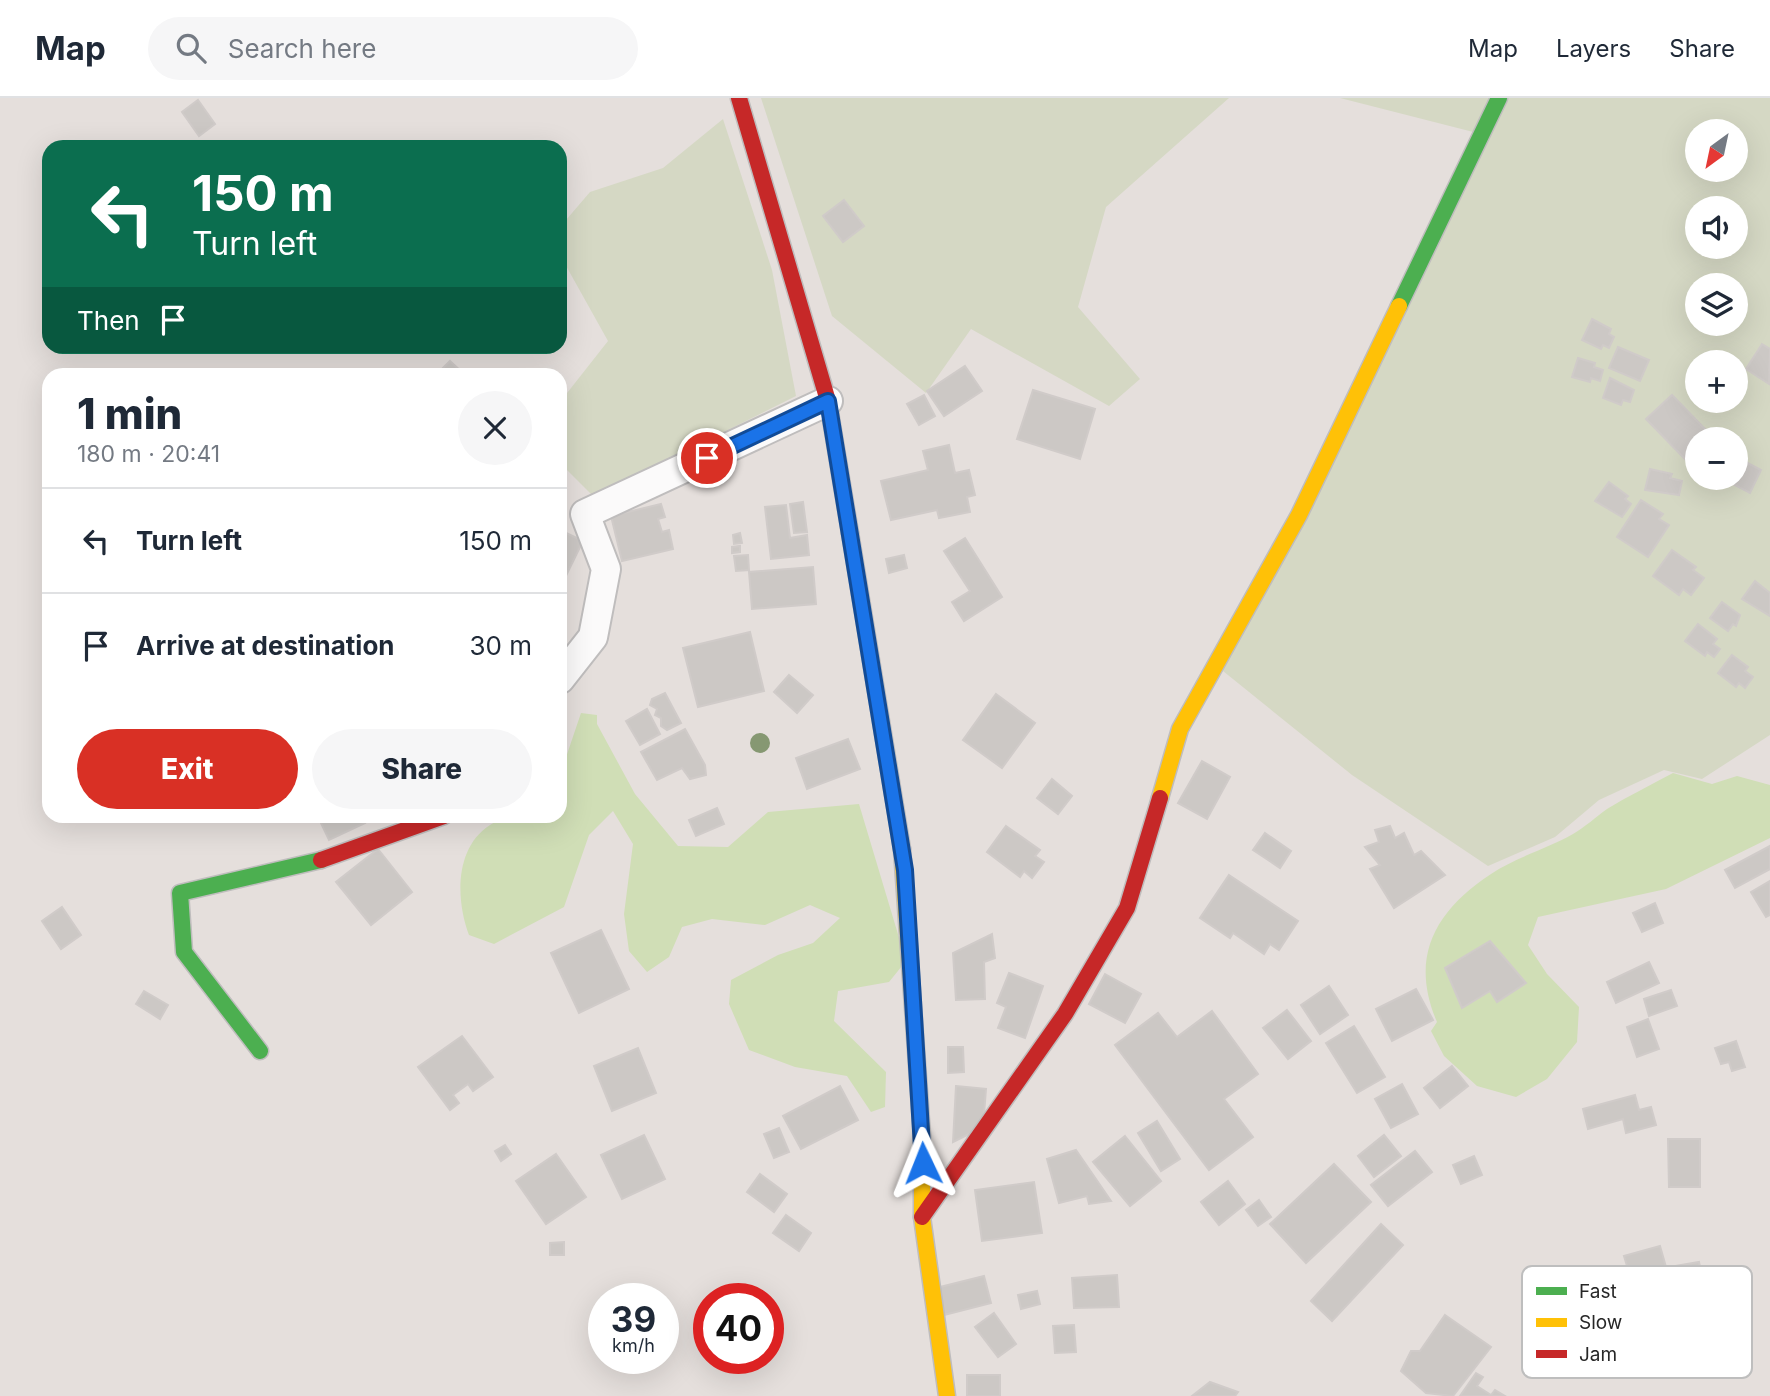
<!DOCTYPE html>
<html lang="en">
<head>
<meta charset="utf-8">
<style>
	:root { --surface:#fff; --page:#f6f6f7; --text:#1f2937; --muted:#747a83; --line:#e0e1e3; --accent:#d93025 }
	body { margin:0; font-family:Inter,sans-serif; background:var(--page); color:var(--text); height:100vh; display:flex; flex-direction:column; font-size:26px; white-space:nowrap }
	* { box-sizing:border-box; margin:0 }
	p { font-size:23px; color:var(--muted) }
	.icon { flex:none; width:38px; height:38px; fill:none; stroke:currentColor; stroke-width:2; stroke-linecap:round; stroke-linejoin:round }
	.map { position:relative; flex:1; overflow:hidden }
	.sheet { position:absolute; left:42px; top:270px; width:525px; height:455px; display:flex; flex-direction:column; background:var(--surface); border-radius:21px; box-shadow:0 7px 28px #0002 }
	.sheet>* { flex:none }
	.banner { position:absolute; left:42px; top:42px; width:525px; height:214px; border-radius:21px; box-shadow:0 7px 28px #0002; background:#0b6e4f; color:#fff; overflow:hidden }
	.needle { width:46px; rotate:213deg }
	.controls { position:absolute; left:1685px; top:21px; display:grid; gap:14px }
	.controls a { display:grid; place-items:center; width:63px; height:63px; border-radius:50%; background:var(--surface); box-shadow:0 7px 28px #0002; font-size:35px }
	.speed { position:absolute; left:588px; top:1185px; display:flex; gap:14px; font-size:35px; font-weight:700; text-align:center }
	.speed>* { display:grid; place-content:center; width:91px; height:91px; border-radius:50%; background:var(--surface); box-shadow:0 7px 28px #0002; line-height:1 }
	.speed small { font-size:18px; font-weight:400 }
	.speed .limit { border:10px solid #d22; background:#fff; color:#111 }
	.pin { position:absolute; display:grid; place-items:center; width:60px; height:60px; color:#fff; margin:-30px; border:4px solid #fff; border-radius:50%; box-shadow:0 2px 7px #0007 }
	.me { position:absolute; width:77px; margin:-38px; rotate:358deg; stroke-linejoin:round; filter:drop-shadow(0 0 5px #0008) }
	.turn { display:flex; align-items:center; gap:24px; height:147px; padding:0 35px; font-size:32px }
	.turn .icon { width:91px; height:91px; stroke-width:2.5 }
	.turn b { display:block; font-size:49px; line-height:60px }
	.then { display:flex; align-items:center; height:66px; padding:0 35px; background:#0003; gap:14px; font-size:26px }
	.round { display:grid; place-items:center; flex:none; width:74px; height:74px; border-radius:37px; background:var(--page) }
	.summary { display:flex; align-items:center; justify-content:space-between; height:119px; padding:0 35px }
	h1 { font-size:42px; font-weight:800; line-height:52px }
	.action { display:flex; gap:14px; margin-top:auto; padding:14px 35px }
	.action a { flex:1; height:80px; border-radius:42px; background:var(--accent); color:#fff; font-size:28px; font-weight:800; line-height:80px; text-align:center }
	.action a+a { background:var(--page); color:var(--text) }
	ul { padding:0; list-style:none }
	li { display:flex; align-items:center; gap:21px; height:105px; padding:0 35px; border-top:2px solid var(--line) }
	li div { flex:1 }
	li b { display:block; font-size:26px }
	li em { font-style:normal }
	header { display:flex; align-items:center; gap:42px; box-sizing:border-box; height:98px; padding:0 35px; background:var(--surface); border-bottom:2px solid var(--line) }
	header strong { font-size:33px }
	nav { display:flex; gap:38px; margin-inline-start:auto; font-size:24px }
	.search { width:490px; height:63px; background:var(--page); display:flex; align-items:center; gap:18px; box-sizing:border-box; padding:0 24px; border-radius:38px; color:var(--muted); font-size:26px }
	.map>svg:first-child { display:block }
	.green { fill:#d0deb6 }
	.cemetery { fill:#d5d8c4; fill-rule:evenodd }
	.building { fill:#ccc8c5; stroke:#d0cbc9; stroke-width:2 }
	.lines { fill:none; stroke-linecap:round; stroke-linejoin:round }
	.street-casing { stroke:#bfbdbd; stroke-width:32 }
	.fast-casing { stroke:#bfbdbd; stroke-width:19 }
	.slow-casing { stroke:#bfbdbd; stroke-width:19 }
	.jam-casing { stroke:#bfbdbd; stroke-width:19 }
	.street { stroke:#fbfafa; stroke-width:28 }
	.fast { stroke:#4caf50; stroke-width:16 }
	.slow { stroke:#ffc107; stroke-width:16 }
	.jam { stroke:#c62828; stroke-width:16 }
	.tree { fill:#869872 }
	.route-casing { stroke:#114b97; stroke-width:18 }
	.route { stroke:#1a73e8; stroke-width:12 }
	.key { fill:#fff; stroke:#bebebe; stroke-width:2 }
	.key-label { font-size:19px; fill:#272727 }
</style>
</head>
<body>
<header>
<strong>Map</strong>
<div class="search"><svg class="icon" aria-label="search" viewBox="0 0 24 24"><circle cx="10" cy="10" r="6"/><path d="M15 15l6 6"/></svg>Search here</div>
<nav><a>Map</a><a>Layers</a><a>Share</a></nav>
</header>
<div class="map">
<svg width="1770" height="1298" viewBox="0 0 1770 1298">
	<rect width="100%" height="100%" fill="#e5dfdc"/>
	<g class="green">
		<path d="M581,615l16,2v9l38,70 43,52 50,1 40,-35 91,-8 47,157 -17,21 -51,9 -4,30 52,51 -1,35 -14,5 -24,-36 -52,-9 -46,-17 -20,-46 2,-24 47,-25 35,-12 27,-25 -30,-13 -45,20 -53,-6 -30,8 -13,30 -22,15 -18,-21 -5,-37 9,-70 -20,-33 -24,24 -25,72 -70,37 -25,-9c-13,-34 -15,-87 21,-110 19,-13 48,-9 70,-9v-41z"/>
		<path d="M1673,675l39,11 25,-8 33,9v53l-104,51 -128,28 -10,28 19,29 32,33 -2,35 -30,37 -31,18 -39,-11 -33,-30 -13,-25 6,-9c-28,-65 -2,-111 54,-148 25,-17 56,-25 82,-40 12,-7 23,-17 34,-25 21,-13 44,-24 66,-36z"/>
	</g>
	<g class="cemetery">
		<path d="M761,0h468l-123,109 -28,100 62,72 -31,27 -138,-77 -45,64 -94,-77z"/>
		<path d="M1340,0h430v637l-68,44 -38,-9 -65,30 -44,37 -67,29 -136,-91 -129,-104 262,-536zM1698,33h38v39h-38zM1698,110h38v39h-38zM1698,187h38v39h-38zM1698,264h38v39h-38zM1698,341h38v39h-38z"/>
		<path d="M723,21l49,151 24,126 -202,101 -34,-34v-61l48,-61 -48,-86v-28l30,-35 73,-24z"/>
	</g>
	<g class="building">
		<path d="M198,2l17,24 -16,12 -17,-24z"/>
		<path d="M844,102l20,26 -21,16 -20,-26z"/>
		<path d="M1592,221l19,10 -2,5 5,3 -5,11 -6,-3 -2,4 -19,-9z"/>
		<path d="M1762,246l8,5 -1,35 -23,-15z"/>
		<path d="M1618,249l31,13 -9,21 -31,-13z"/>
		<path d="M1578,260l17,5 -1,4 9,3 -3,11 -9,-3 -1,4 -18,-5z"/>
		<path d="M450,263l14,13h-27z"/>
		<path d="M965,268l17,25 -38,25 -17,-25z"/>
		<path d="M1610,280l24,12 -4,12 -7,-2 -2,5 -18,-7z"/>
		<path d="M1033,292l62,19 -15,50 -63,-20z"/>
		<path d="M924,297l11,21 -16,9 -12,-21z"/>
		<path d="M1672,297l34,35 -3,3 6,6h-11v12l-11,10 -41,-42z"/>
		<path d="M949,347l6,28 14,-3 6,25 -8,2 3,15 -31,6 -2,-8 -46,10 -10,-39 47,-11 -5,-19z"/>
		<path d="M1740,361l21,11 -11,23 -21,-11 2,-4h5z"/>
		<path d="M1650,371l22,5 -2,4 12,3 -3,14 -34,-5z"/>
		<path d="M1609,384l19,14 -3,3 6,5 -9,13 -27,-16z"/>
		<path d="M1641,402l22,14 -4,5 10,6 -21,32 -31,-20z"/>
		<path d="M803,404l4,30 -13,1 -4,-29z"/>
		<path d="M661,406l4,13 -7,2 4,13 7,-2 4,19 -51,12 -11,-45z"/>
		<path d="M786,407l4,33 17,-3 2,20 -38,4 -6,-52z"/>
		<path d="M560,432l23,11 -23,47z"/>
		<path d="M740,435l2,10 -8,1 -1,-9z"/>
		<path d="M965,440l37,59 -38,24 -12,-19 18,-11 -26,-40z"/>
		<path d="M740,448v6l-8,1v-6z"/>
		<path d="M1672,452l24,17 -3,3 11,8 -13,17 -8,-6 -4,6 -26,-19z"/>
		<path d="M748,457l1,15 -13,1 -2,-15z"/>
		<path d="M904,457l3,13 -18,5 -3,-14z"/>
		<path d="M813,469l3,37 -64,5 -3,-37z"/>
		<path d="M1755,483l15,12v23l-28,-17z"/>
		<path d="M1722,504l18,13 -4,11 -3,-2 -5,7 -18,-13z"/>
		<path d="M1698,526l19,15 -4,5 7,5 -6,8 -7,-5 -2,4 -20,-15z"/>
		<path d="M750,534l14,59 -66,16 -15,-59z"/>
		<path d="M1732,557l16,12 -3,4 8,6 -8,11 -6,-5 -3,4 -18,-14z"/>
		<path d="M789,577l24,20 -16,18 -23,-21z"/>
		<path d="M665,595l16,30 -14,7 -6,-4v-8l-6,-3 2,-6 -7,-4 2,-6z"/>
		<path d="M996,596l39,29 -33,45 -39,-28z"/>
		<path d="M647,611l13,25 -20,11 -14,-24z"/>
		<path d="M685,631l20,36 1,10 -16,4 -8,-11 -25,12 -16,-28z"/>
		<path d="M848,641l12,30 -53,20 -11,-31z"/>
		<path d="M1202,663l28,16 -23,42 -29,-16z"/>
		<path d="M1052,681l20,17 -14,18 -21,-16z"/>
		<path d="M717,710l7,16 -28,12 -7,-16z"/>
		<path d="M332,718h29l4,7 -36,17 -9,-19z"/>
		<path d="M1006,728l34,24 -5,6 9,6 -12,16 -8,-7 -4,6 -33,-25z"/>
		<path d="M1390,728l5,12 9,-5 10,22 7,-4 24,24 -51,33 -24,-39 10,-4 -15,-18 14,-5 -4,-12z"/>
		<path d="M1265,735l26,18 -11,17 -27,-18z"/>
		<path d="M1770,748v23l-35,19 -10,-18z"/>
		<path d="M378,751l34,43 -41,33 -35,-43z"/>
		<path d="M1229,777l69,46 -19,29 -9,-6 -6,10 -31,-21 -3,5 -30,-20z"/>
		<path d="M1770,783v34l-4,2 -15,-25z"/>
		<path d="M1655,805l8,20 -21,9 -9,-19z"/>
		<path d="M62,809l19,28 -20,14 -19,-28z"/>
		<path d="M601,832l28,59 -50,24 -28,-60z"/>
		<path d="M992,836l3,24 -11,4 1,37 -29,1 -3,-47z"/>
		<path d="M1490,843l36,42 -29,19 -7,-11 -28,17 -17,-40z"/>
		<path d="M1649,864l10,21 -43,20 -9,-21z"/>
		<path d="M1009,875l34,13 -18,52 -27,-10 8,-21 -9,-4z"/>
		<path d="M1105,876l36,20 -16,29 -36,-19z"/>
		<path d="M1329,888l19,29 -28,19 -19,-29z"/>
		<path d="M1416,891l17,31 -41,21 -16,-32z"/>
		<path d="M1671,892l6,16 -28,10 -5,-17z"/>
		<path d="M144,893l24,14 -8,14 -24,-15z"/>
		<path d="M1287,912l24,31 -23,18 -25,-31z"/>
		<path d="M1212,913l46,63 -34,25 29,38 -44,33 -94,-125 43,-32 19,24z"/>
		<path d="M1648,921l11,30 -22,8 -10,-30z"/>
		<path d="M1354,928l31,51 -28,16 -31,-50z"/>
		<path d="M462,938l31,41 -20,14 -5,-7 -15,11 6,8 -9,7 -32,-43z"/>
		<path d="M1736,943l9,26 -13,4 -3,-9 -8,2 -6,-16z"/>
		<path d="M948,949h15l1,25 -16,1z"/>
		<path d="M638,950l18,45 -44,18 -18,-45z"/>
		<path d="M1452,968l16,20 -28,22 -16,-20z"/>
		<path d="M1402,986l16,30 -27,14 -16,-29z"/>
		<path d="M840,988l18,34 -57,29 -18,-33z"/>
		<path d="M956,988l30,3 -3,38 -30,15z"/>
		<path d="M1635,997l4,15 12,-3 5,18 -30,8 -3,-14 -35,10 -5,-20z"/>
		<path d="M1157,1023l23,38 -19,12 -23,-38z"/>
		<path d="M779,1030l10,24 -15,6 -10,-24z"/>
		<path d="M644,1037l21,44 -43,20 -21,-44z"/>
		<path d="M1384,1037l17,21 -27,21 -16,-21z"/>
		<path d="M1125,1038l36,45 -31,25 -37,-44z"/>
		<path d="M1668,1041h32v48h-31z"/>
		<path d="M505,1047l6,9 -10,7 -6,-10z"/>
		<path d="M1076,1052l35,51 -22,3 -2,-8 -28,7 -12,-44z"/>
		<path d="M1415,1053l17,21 -44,34 -17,-21z"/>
		<path d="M556,1056l30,43 -40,27 -30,-43z"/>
		<path d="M1474,1058l8,19 -21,9 -8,-19z"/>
		<path d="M1334,1066l37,38 -65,61 -36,-39z"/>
		<path d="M760,1076l27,20 -13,18 -27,-20z"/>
		<path d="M1228,1083l17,23 -26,21 -18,-23z"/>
		<path d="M1034,1084l8,51 -60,8 -7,-51z"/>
		<path d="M1259,1102l12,17 -13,9 -12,-16z"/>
		<path d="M786,1117l25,18 -12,18 -26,-18z"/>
		<path d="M1381,1126l22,21 -71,76 -21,-20z"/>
		<path d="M564,1144v13h-14v-12z"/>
		<path d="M1660,1148l8,28 -19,5 -2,-8 -17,5 -6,-20z"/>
		<path d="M1699,1164l8,37 -24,5 -8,-38z"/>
		<path d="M1117,1177l2,32 -45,1 -2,-30z"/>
		<path d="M984,1178l7,27 -47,12 -8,-27z"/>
		<path d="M1037,1193l3,13 -19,5 -3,-14z"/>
		<path d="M994,1215l22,31 -18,13 -23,-30z"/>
		<path d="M1445,1217l46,32 -38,49 -27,-3 -25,-22 10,-20h9z"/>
		<path d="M1074,1227l2,27 -21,1 -2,-27z"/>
		<path d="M1476,1275l7,4 -6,9 14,9 4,-5 10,6h-45z"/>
		<rect x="967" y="1277" width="33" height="21"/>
		<path d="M1210,1284l28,10 -3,4h-43z"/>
	</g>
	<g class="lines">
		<g class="street-casing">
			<path id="street" d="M560,581l33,-42 13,-68 -21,-55 243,-113"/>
		</g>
		<g class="fast-casing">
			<g id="fast">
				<path d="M1399,208l100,-208"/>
				<path d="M850,435l52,316"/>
				<path d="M260,953l-76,-99 -4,-59 141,-33"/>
			</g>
		</g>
		<g class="slow-casing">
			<g id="slow">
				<path d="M1160,700l20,-69 119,-214 100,-209"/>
				<path d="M902,751l20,287v81l25,179"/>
			</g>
		</g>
		<g class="jam-casing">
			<g id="jam">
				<path d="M739,0l89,303 22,132"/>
				<path d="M321,762l123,-44"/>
				<path d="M922,1119l143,-203 62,-106 33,-110"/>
			</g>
		</g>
		<use href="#street" class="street"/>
		<use href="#fast" class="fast"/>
		<use href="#slow" class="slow"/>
		<use href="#jam" class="jam"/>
	</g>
	<circle class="tree" cx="760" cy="645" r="10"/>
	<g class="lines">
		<g class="route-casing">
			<path id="route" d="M707,360l121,-57 77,469 18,293"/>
		</g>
		<use href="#route" class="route"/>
	</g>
	<rect x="1522" y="1168" width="230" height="112" rx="10" class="key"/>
	<rect x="1536" y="1189" width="31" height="8" fill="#4caf50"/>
	<rect x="1536" y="1220" width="31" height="9" fill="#ffc107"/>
	<rect x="1536" y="1252" width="31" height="8" fill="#c62828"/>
	<g class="key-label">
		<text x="1579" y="1200">Fast</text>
		<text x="1579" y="1231">Slow</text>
		<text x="1579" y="1263">Jam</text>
	</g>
</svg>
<div class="controls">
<a><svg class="needle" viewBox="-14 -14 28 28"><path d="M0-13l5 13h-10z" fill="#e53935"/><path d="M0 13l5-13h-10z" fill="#747a83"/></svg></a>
<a><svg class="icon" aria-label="sound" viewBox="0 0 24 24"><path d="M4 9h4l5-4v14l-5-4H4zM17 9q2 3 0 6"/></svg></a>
<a><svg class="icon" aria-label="layers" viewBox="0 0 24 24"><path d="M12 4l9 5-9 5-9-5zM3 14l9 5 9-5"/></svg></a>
<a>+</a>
<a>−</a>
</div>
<div class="speed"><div>39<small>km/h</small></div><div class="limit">40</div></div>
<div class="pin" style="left:707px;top:360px;background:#d93025"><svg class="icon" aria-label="arrive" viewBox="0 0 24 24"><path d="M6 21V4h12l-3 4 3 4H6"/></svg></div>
<svg class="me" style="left:923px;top:1065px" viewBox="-20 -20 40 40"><path d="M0-17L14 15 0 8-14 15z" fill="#1a73e8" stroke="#fff" stroke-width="4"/></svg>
<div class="banner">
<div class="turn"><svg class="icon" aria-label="left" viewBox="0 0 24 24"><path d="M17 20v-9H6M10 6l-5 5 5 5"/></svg><div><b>150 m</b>Turn left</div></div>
<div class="then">Then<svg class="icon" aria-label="arrive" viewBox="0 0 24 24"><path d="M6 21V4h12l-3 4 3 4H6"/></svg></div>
</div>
<section class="sheet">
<div class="summary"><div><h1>1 min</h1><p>180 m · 20:41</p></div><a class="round"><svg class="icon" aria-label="close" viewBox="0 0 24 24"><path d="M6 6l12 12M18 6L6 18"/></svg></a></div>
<ul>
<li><svg class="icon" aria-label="left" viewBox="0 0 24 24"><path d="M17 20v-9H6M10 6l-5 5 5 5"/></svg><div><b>Turn left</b></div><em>150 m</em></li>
<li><svg class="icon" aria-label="arrive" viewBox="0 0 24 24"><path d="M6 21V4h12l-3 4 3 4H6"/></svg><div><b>Arrive at destination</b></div><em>30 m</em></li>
</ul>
<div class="action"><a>Exit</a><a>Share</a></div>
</section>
</div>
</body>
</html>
